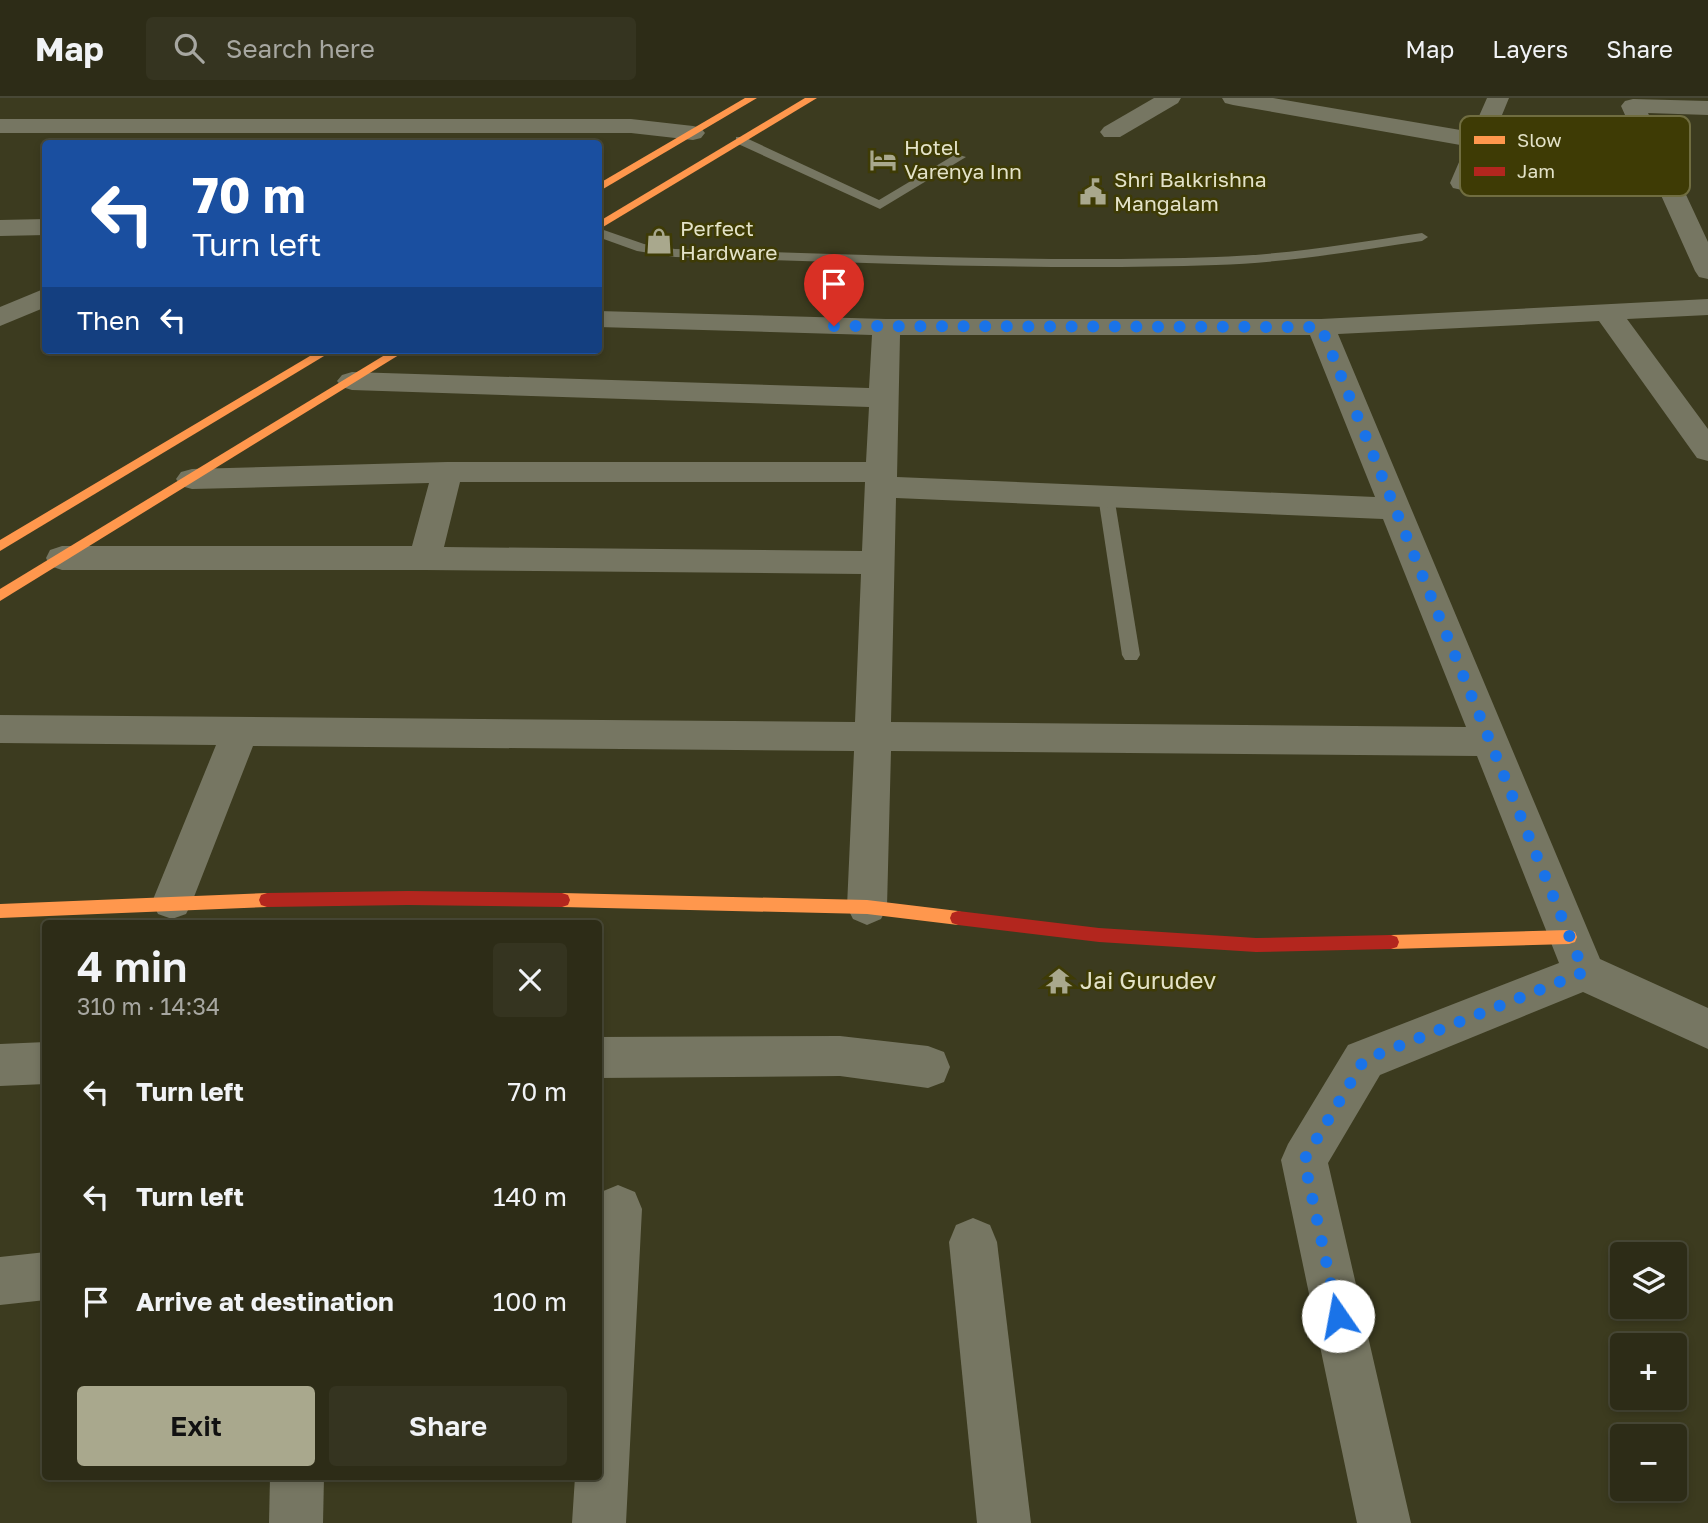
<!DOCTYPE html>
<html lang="en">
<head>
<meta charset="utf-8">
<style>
	:root { --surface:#2d2c17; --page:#353420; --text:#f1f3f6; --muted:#a7a7a1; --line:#484836; --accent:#a9a88d }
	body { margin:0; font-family:"Golos Text",sans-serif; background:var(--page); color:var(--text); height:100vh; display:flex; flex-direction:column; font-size:26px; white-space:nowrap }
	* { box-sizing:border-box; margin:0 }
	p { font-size:23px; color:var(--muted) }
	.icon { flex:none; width:38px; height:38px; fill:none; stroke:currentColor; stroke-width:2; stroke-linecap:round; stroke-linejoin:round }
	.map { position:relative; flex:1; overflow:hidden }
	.sheet { position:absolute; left:42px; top:822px; width:560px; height:560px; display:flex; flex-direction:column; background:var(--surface); border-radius:7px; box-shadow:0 4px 10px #0003,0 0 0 2px var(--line) }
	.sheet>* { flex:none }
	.top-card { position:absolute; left:42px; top:42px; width:560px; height:214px; border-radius:7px; box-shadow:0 4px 10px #0003,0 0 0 2px var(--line); background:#1a4fa0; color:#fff; overflow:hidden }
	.tools { position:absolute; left:1610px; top:1144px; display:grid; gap:14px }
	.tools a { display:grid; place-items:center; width:77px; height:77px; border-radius:7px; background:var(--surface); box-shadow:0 4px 10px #0003,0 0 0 2px var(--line); font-size:35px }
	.pin { position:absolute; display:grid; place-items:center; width:60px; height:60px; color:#fff; margin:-72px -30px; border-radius:50% 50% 50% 0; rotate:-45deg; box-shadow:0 0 7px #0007 }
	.pin .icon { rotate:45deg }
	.me { position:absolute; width:77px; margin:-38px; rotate:348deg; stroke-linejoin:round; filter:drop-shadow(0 0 5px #0008) }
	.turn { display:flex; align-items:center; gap:24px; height:147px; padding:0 35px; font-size:32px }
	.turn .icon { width:91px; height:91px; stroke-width:2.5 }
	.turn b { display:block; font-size:49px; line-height:60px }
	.then { display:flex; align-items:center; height:66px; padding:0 35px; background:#0003; gap:14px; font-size:26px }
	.round { display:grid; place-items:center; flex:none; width:74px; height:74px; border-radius:7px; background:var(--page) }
	.summary { display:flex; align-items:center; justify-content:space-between; height:119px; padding:0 35px }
	h1 { font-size:42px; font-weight:600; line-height:52px }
	.action { display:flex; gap:14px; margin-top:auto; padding:14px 35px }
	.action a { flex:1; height:80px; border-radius:7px; background:var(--accent); color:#111; font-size:28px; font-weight:600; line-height:80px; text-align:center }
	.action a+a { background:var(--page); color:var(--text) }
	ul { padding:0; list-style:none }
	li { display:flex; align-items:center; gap:21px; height:105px; padding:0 35px }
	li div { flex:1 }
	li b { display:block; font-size:26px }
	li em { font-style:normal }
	header { display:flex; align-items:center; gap:42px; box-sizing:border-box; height:98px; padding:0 35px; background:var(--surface); border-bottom:2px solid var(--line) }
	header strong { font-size:33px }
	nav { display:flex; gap:38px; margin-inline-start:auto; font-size:24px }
	.search { width:490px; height:63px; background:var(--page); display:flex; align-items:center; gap:18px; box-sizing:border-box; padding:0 24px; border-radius:7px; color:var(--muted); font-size:26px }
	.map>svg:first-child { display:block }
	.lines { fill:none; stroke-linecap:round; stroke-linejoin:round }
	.lane { fill:#767662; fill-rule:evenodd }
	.street { fill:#767662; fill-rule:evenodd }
	.slow { fill:#ff974d; fill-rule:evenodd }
	.jam { fill:#b3261e; fill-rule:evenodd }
	.route { stroke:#1a73e8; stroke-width:12; stroke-dasharray:0 21.6 }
	.labels { text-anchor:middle; stroke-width:5; stroke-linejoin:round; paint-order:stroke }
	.far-poi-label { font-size:21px; fill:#e3e2c8; stroke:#3e3b05; text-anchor:start }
	.poi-label { font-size:24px; fill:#e3e2c8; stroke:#3e3b05; text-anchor:start }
	.key { fill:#3e3b05; stroke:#706d40; stroke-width:2 }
	.key-label { font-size:19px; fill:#e3e2c8 }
</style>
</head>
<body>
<header>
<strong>Map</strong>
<div class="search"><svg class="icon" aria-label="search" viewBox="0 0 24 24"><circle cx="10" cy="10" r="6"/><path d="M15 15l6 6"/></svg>Search here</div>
<nav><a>Map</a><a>Layers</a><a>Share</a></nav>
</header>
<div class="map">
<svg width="1708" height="1425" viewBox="0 0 1708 1425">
	<rect width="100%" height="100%" fill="#3c3b1f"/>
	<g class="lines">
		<g class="lane">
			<path d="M736,39h8l135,63 77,-46 10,3 -86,52 -144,-66z"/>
			<path d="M598,130l46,16 31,5c180,5 361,14 541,8 69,-2 138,-14 206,-24l6,4 -6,4c-68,10 -137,22 -206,24 -180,6 -361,-3 -541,-8l-38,-6 -39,-14z"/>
			<path d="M1106,393l8,5 26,159 -3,5h-12l-3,-5 -24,-159z"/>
		</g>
		<g class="street">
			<path d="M1154,0h27l-3,5 -58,34h-16l-4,-5 4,-5z"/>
			<path d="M1222,0h51l199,34 15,-34h22l-35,85 -3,5 -9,2 -9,-2 -3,-5 16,-37 -233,-41 -8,-2z"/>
			<path d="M1633,1l75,2v14l-60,-2 60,129v37l-9,-2 -4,-6 -74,-165 4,-5z"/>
			<path d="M0,21h631l62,7 8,2 4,5 -4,5 -8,2 -62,-7h-631z"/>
			<path d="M46,121v16l-46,1v-16z"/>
			<path d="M46,190v19l-46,19v-19z"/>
			<path d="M1708,201v16l-81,4 81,110v32l-11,-3 -98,-137 -261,13 262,625 108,49v41l-125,-57 -203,83 -52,88 83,360h-54l-76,-363 7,-16 60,-99 211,-82 -82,-207 -586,-5 -4,156 -6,12 -14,6 -14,-6 -6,-12 7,-156 -601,-5 -61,156 -6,12 -14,5 -14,-5 -6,-12 64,-157 -216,-2v-28l855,7 6,-148 -436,-4h-363l-12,-4 -4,-8 4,-8 12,-4h350l17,-63 -237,6 -11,-3 -5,-7 5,-7 11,-3 255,-7h419l3,-55 -517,-17 -10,-3 -5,-6 5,-6 10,-3 517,16 3,-53 -274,-8v-16l288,8h435zM900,237h410l65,162 -478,-20zM460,384h405l-3,69 -418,-4zM896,400l487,21 83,208 -575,-5z"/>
			<path d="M840,938l88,10 16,6 6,15 -6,15 -16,6 -88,-12 -242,2v-41z"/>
			<path d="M46,944v42l-46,2v-42z"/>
			<path d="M618,1087l17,7 7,17 -16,314h-54l3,-46h23v-278l3,-7z"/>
			<path d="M973,1120l17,7 7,17 34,281h-54l-28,-281 7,-17z"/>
			<path d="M46,1154v48l-46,5v-48z"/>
			<path d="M270,1379h54l-1,46h-54z"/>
		</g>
		<g class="slow">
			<path d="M745,0h12l-159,94v-8z"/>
			<path d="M805,0h12l-219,132v-8z"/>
			<path d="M320,252h14l-334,201v-11z"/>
			<path d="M393,252h14l-407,251v-12z"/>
			<path d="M267,795l6,2 2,5 -2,5 -6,2 -267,11v-14z"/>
			<path d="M562,795l305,7 91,11 6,2 2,5 -2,5 -6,2 -91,-11 -305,-7 -6,-2 -2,-5 2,-5z"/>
			<path d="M1569,832l6,2 2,5 -2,5 -6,2 -178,5 -6,-2 -2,-5 2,-5 6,-2z"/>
		</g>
		<g class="jam">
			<path d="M408,793l154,2 6,2 2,5 -2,5 -6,2 -154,-2 -141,2 -6,-2 -2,-5 2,-5 6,-2z"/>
			<path d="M958,813l141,17 157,10 135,-3 6,2 2,5 -2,5 -6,2 -135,3 -157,-10 -141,-17 -6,-2 -2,-5 2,-5z"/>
		</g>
	</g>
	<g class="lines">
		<path class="route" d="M834,228l487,1 263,645 -220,88 -60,100 34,156"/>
	</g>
	<defs>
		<g id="hotel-bare" transform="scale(2.1)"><path d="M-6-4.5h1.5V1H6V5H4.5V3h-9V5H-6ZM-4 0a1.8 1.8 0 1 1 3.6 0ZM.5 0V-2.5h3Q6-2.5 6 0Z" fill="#a9a88d" stroke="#3e3b05" stroke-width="2.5" paint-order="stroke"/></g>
		<g id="civic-bare" transform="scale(2.1)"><path d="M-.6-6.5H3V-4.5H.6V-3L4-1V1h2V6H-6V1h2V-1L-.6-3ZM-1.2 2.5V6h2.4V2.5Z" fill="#a9a88d" stroke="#3e3b05" stroke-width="2.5" paint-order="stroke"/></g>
		<g id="shop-bare" transform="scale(2.1)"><path d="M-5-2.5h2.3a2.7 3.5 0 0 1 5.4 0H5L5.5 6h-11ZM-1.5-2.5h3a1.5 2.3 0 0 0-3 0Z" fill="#a9a88d" stroke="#3e3b05" stroke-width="2.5" paint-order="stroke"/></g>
		<g id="temple-bare" transform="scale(2.1)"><path d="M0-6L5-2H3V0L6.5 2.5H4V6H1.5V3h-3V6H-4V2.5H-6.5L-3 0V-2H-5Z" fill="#a9a88d" stroke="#3e3b05" stroke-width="2.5" paint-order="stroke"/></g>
	</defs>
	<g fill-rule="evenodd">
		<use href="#hotel-bare" x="883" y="62"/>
		<use href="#civic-bare" x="1093" y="94"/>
		<use href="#shop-bare" x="659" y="143"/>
		<use href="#temple-bare" x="1059" y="883"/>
	</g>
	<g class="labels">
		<g class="far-poi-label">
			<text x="904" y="57">Hotel<tspan x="904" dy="24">Varenya Inn</tspan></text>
			<text x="1114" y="89">Shri Balkrishna<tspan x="1114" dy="24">Mangalam</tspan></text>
			<text x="680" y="138">Perfect<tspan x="680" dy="24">Hardware</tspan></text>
		</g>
		<g class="poi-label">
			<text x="1080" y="891">Jai Gurudev</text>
		</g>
	</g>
	<rect x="1460" y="18" width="230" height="80" rx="10" class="key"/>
	<rect x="1474" y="38" width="31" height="8" fill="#ff974d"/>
	<rect x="1474" y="69" width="31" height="9" fill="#b3261e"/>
	<g class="key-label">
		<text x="1517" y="49">Slow</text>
		<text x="1517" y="80">Jam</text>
	</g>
</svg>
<div class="tools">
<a><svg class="icon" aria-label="layers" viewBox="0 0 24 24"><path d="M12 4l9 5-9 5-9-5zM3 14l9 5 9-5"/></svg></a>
<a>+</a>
<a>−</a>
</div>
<div class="pin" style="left:834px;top:228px;background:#d93025"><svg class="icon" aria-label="arrive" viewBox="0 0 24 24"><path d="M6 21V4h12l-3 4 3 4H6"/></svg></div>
<svg class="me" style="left:1338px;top:1218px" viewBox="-20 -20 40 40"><circle r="19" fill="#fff"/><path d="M0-13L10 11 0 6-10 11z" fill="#1a73e8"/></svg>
<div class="top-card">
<div class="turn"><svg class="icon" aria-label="left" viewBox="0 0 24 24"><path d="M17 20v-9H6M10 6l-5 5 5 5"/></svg><div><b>70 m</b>Turn left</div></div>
<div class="then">Then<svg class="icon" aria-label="left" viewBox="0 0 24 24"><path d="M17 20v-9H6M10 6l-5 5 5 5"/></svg></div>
</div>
<section class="sheet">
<div class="summary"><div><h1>4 min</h1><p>310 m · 14:34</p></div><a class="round"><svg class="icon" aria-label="close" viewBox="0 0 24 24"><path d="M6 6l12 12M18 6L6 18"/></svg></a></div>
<ul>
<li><svg class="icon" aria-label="left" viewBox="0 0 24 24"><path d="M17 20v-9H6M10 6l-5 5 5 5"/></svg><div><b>Turn left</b></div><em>70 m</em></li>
<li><svg class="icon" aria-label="left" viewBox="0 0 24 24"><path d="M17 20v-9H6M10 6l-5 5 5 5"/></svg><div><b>Turn left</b></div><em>140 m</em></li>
<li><svg class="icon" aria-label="arrive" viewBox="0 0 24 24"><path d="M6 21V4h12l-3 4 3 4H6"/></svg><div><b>Arrive at destination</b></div><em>100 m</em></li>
</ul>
<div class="action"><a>Exit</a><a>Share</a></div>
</section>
</div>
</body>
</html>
